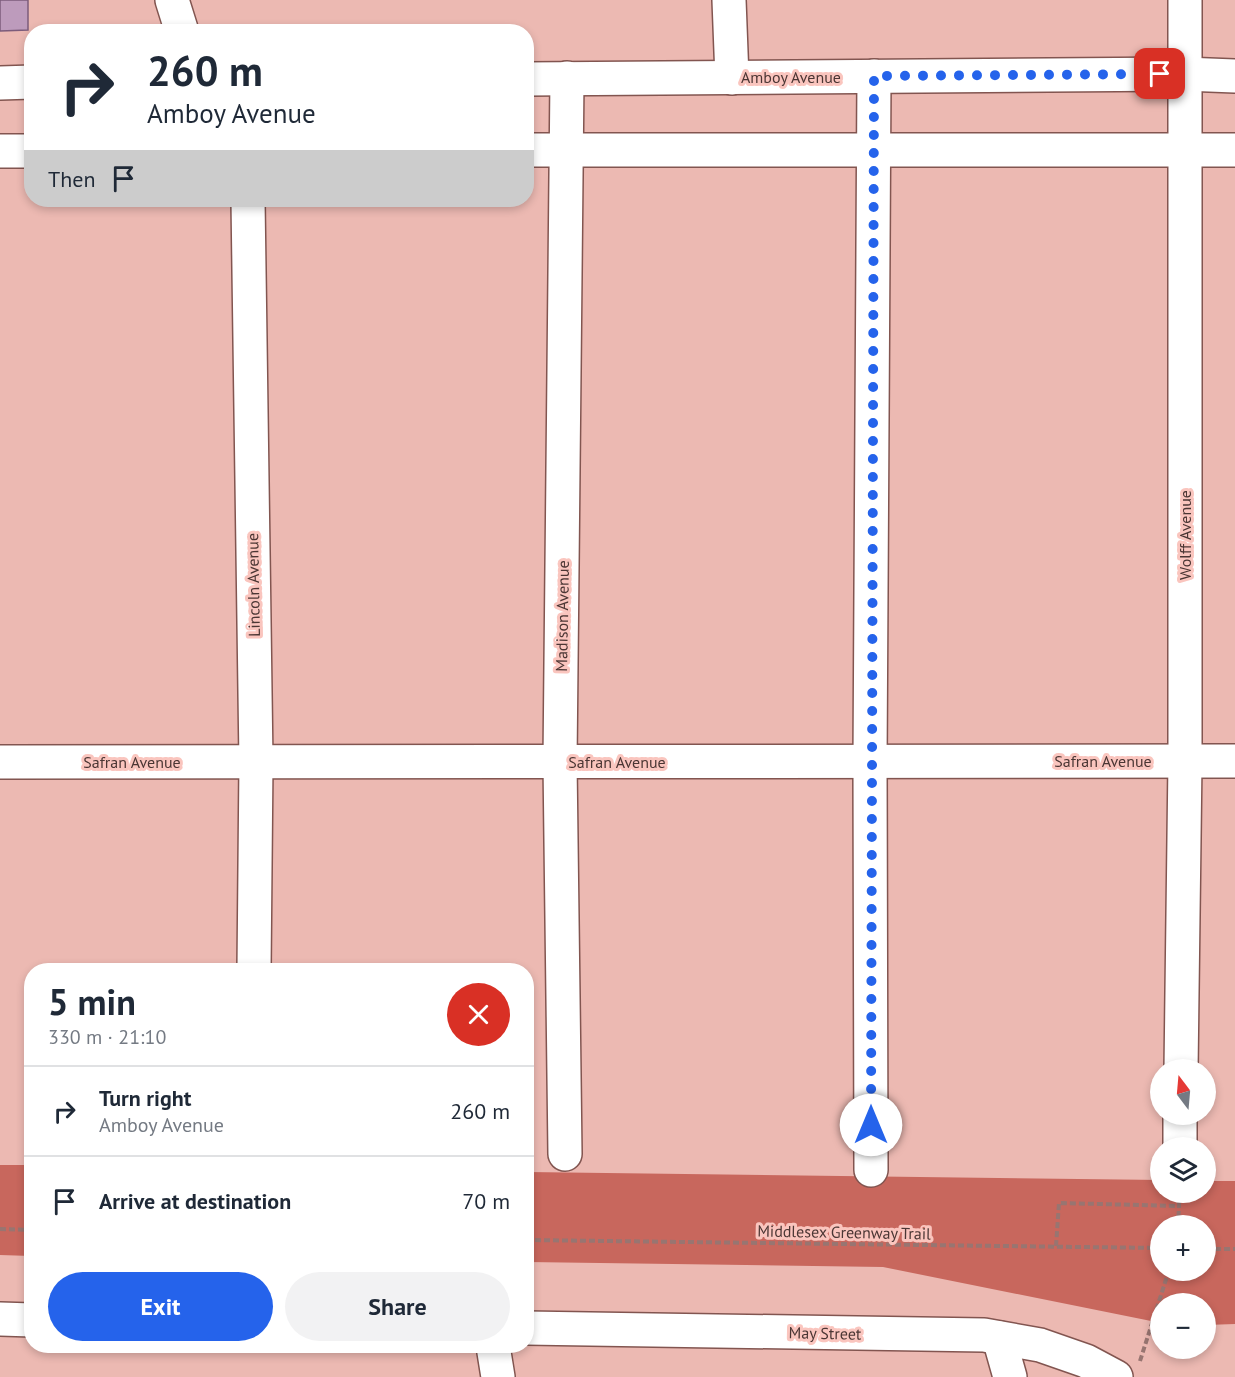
<!DOCTYPE html>
<html lang="en">
<head>
<meta charset="utf-8">
<style>
	:root { --surface:#fff; --page:#f2f2f3; --text:#1f2937; --muted:#747a83; --line:#e0e1e3; --accent:#2563eb }
	body { margin:0; font-family:"PT Sans",sans-serif; background:var(--page); color:var(--text); height:100vh; display:flex; flex-direction:column; font-size:22px; white-space:nowrap }
	* { box-sizing:border-box; margin:0 }
	p { font-size:20px; color:var(--muted) }
	.icon { flex:none; width:33px; height:33px; fill:none; stroke:currentColor; stroke-width:2; stroke-linecap:round; stroke-linejoin:round }
	.map { position:relative; flex:1; overflow:hidden }
	.side { position:absolute; left:24px; top:963px; width:510px; height:390px; display:flex; flex-direction:column; background:var(--surface); border-radius:24px; box-shadow:0 3px 9px #0003 }
	.side>* { flex:none }
	.hud { position:absolute; left:24px; top:24px; width:510px; height:183px; border-radius:24px; box-shadow:0 3px 9px #0003; background:#fff; color:var(--text); overflow:hidden }
	.needle { width:39px; rotate:344deg }
	.controls { position:absolute; left:1150px; top:1059px; display:grid; gap:12px }
	.controls a { display:grid; place-items:center; width:66px; height:66px; border-radius:50%; background:var(--surface); box-shadow:0 3px 9px #0003; font-size:30px }
	.pin { position:absolute; display:grid; place-items:center; width:51px; height:51px; color:#fff; margin:-26px; border-radius:12px; box-shadow:0 3px 9px #0006 }
	.me { position:absolute; width:66px; margin:-33px; rotate:0deg; stroke-linejoin:round; filter:drop-shadow(0 0 4px #0008) }
	.turn { display:flex; align-items:center; gap:21px; height:126px; padding:0 24px; font-size:27px }
	.turn .icon { width:78px; height:78px; stroke-width:2.5 }
	.turn b { display:block; font-size:42px; line-height:51px }
	.then { display:flex; align-items:center; height:57px; padding:0 24px; background:#0003; gap:12px; font-size:22px }
	.round { display:grid; place-items:center; flex:none; width:63px; height:63px; border-radius:32px; background:var(--page) }
	.summary { display:flex; align-items:center; justify-content:space-between; height:102px; padding:0 24px }
	h1 { font-size:36px; font-weight:600; line-height:45px }
	.button { display:flex; gap:12px; margin-top:auto; padding:12px 24px }
	.button a { flex:1; height:69px; border-radius:36px; background:var(--accent); color:#fff; font-size:24px; font-weight:600; line-height:69px; text-align:center }
	.button a+a { background:var(--page); color:var(--text) }
	ul { padding:0; list-style:none }
	li { display:flex; align-items:center; gap:18px; height:90px; padding:0 24px; border-top:2px solid var(--line) }
	li div { flex:1 }
	li b { display:block; font-size:22px }
	li em { font-style:normal }
	.map>svg:first-child { display:block }
	.forest { fill:#c8675d; fill-rule:evenodd }
	.building { fill:#bd9bbc; stroke:#7c5c7b; stroke-width:1.5 }
	.lines { fill:none; stroke-linecap:round; stroke-linejoin:round }
	.minor-casing { stroke:#825550; stroke-width:36 }
	.path { stroke:#987571; stroke-width:4; stroke-dasharray:6 3; stroke-linecap:butt }
	.minor { stroke:#fff; stroke-width:33 }
	.route { stroke:#2563eb; stroke-width:10; stroke-dasharray:0 18 }
	.labels { text-anchor:middle; stroke-width:6; stroke-linejoin:round; paint-order:stroke }
	.street-label { font-size:16px; fill:#4b3634; stroke:#fac5be }
</style>
</head>
<body>
<div class="map">
<svg width="1235" height="1377" viewBox="0 0 1235 1377">
	<rect width="100%" height="100%" fill="#ecb9b2"/>
	<g class="forest">
		<path d="M0,1165h31v91l-31,-1z"/>
		<path d="M527,1172l634,8v12h45v-11h29v143l-29,1v-21h-45v19l-278,-56 -356,-5zM1161,1226h45v44h-45z"/>
	</g>
	<path class="building" d="M0,0h28v30l-28,1z"/>
	<g class="lines">
		<g class="minor-casing">
			<g id="minor">
				<path d="M172,0l10,32"/>
				<path d="M729,0l3,78"/>
				<path d="M526,79l658,-5 51,2"/>
				<path d="M0,83l32,-1"/>
				<path d="M526,150h709"/>
				<path d="M0,151h32"/>
				<path d="M248,200l8,562 -2,208"/>
				<path d="M0,762l1235,-1"/>
				<path d="M1181,1070l4,-309v-761"/>
				<path d="M1180,1148v-34"/>
				<path d="M565,1154l-5,-392 7,-684"/>
				<path d="M871,1170l-1,-408 4,-686"/>
				<path d="M0,1319l32,1"/>
				<path d="M526,1328l458,7 56,10 46,16 30,16"/>
				<path d="M999,1338l11,39"/>
				<path d="M493,1346l5,31"/>
			</g>
		</g>
		<g class="path">
			<path d="M1178,1226l1,-20"/>
			<path d="M0,1229l32,1"/>
			<path d="M526,1240l635,8"/>
			<path d="M1056,1246l3,-43 120,3v-14"/>
			<path d="M1206,1249h29"/>
			<path d="M1140,1361l29,-91"/>
		</g>
		<use href="#minor" class="minor"/>
	</g>
	<g class="lines">
		<path class="route" d="M871,1125l3,-1049 286,-2"/>
	</g>
	<g class="labels">
		<g class="street-label">
			<text x="791" y="83">Amboy Avenue</text>
			<text transform="translate(1185 535) rotate(-90)" y="6">Wolff Avenue</text>
			<text transform="translate(253 585) rotate(-91)" y="6">Lincoln Avenue</text>
			<text transform="translate(562 616) rotate(-89)" y="6">Madison Avenue</text>
			<text x="1103" y="767">Safran Avenue</text>
			<text x="132" y="768">Safran Avenue</text>
			<text x="617" y="768">Safran Avenue</text>
			<text transform="translate(844 1232) rotate(1)" y="6">Middlesex Greenway Trail</text>
			<text transform="translate(825 1333) rotate(1)" y="6">May Street</text>
		</g>
	</g>
</svg>
<div class="controls">
<a><svg class="needle" viewBox="-14 -14 28 28"><path d="M0-13l5 13h-10z" fill="#e53935"/><path d="M0 13l5-13h-10z" fill="#747a83"/></svg></a>
<a><svg class="icon" aria-label="layers" viewBox="0 0 24 24"><path d="M12 4l9 5-9 5-9-5zM3 14l9 5 9-5"/></svg></a>
<a>+</a>
<a>−</a>
</div>
<div class="pin" style="left:1160px;top:74px;background:#d93025"><svg class="icon" aria-label="arrive" viewBox="0 0 24 24"><path d="M6 21V4h12l-3 4 3 4H6"/></svg></div>
<svg class="me" style="left:871px;top:1125px" viewBox="-20 -20 40 40"><circle r="19" fill="#fff"/><path d="M0-13L10 11 0 6-10 11z" fill="#2563eb"/></svg>
<div class="hud">
<div class="turn"><svg class="icon" aria-label="right" viewBox="0 0 24 24"><path d="M7 20v-9h11M14 6l5 5-5 5"/></svg><div><b>260 m</b>Amboy Avenue</div></div>
<div class="then">Then<svg class="icon" aria-label="arrive" viewBox="0 0 24 24"><path d="M6 21V4h12l-3 4 3 4H6"/></svg></div>
</div>
<section class="side">
<div class="summary"><div><h1>5 min</h1><p>330 m · 21:10</p></div><a class="round" style="background:#d93025;color:#fff"><svg class="icon" aria-label="close" viewBox="0 0 24 24"><path d="M6 6l12 12M18 6L6 18"/></svg></a></div>
<ul>
<li><svg class="icon" aria-label="right" viewBox="0 0 24 24"><path d="M7 20v-9h11M14 6l5 5-5 5"/></svg><div><b>Turn right</b><p>Amboy Avenue</p></div><em>260 m</em></li>
<li><svg class="icon" aria-label="arrive" viewBox="0 0 24 24"><path d="M6 21V4h12l-3 4 3 4H6"/></svg><div><b>Arrive at destination</b></div><em>70 m</em></li>
</ul>
<div class="button"><a>Exit</a><a>Share</a></div>
</section>
</div>
</body>
</html>
